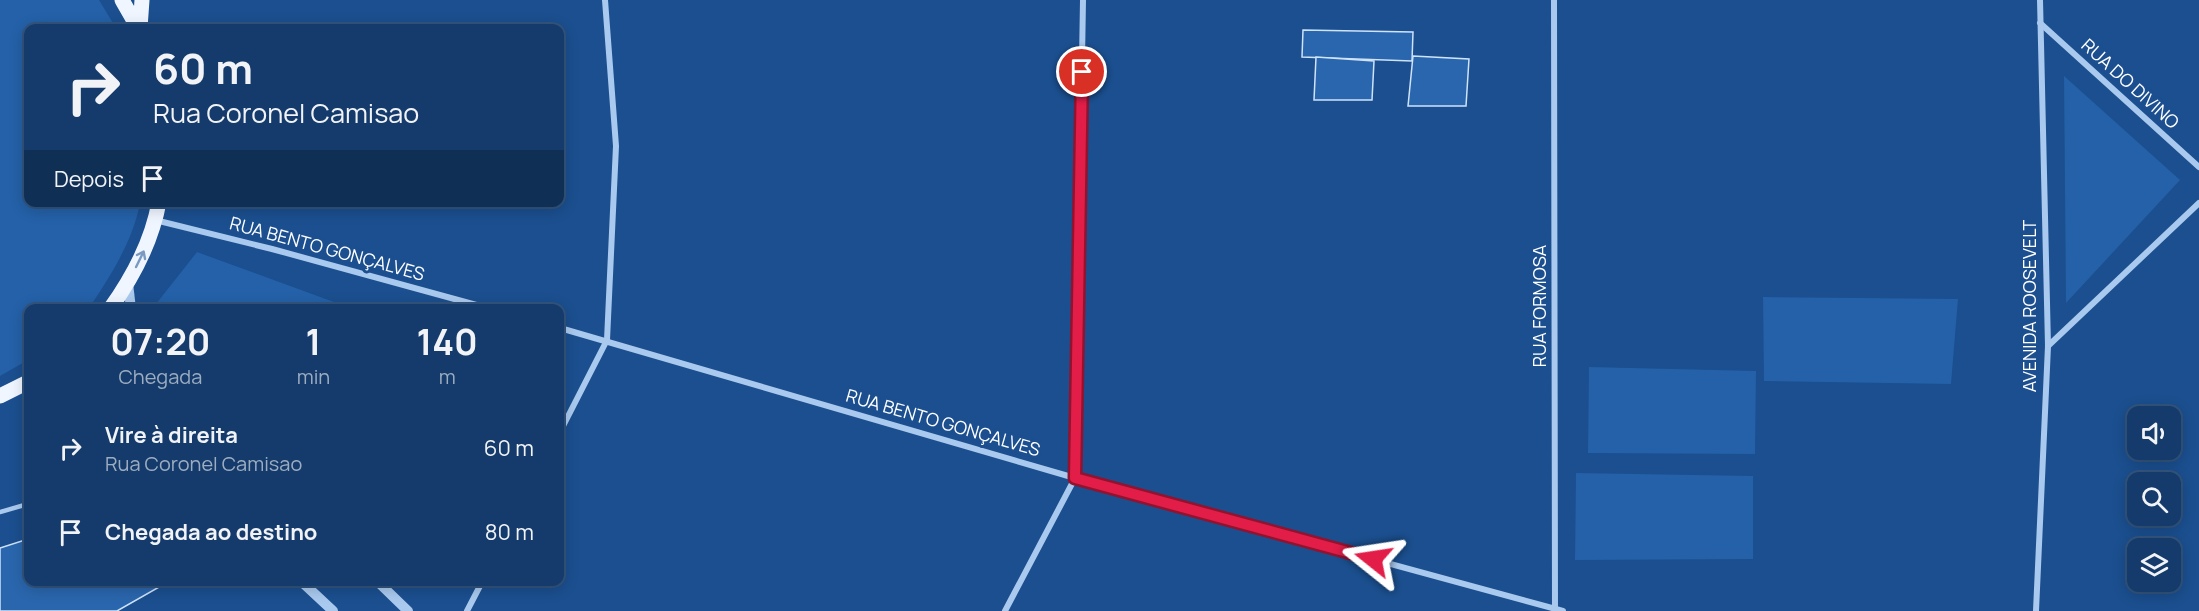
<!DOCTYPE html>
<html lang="pt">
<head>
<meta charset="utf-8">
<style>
	:root { --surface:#143b6b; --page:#1d4271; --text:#f1f3f6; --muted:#9dadc1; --line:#33557e }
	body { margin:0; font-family:Manrope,sans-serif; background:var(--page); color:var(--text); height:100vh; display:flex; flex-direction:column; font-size:22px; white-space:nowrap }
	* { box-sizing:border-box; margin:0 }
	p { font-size:20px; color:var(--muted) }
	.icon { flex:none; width:33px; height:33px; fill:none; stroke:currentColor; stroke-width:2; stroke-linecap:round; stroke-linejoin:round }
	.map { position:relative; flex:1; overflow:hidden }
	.drawer { position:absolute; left:24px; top:304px; width:540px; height:282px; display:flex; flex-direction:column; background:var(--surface); border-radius:12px; box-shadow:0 3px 15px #0003,0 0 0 2px var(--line) }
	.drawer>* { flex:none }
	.hud { position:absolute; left:24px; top:24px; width:540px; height:183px; border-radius:12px; box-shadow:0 3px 15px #0003,0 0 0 2px var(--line); background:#143b6b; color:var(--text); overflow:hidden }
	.fabs { position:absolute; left:2127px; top:406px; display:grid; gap:12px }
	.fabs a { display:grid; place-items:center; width:54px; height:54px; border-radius:12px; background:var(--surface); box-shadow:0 3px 15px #0003,0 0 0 2px var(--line); font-size:30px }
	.pin { position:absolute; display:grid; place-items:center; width:51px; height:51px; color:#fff; margin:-26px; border:3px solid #fff; border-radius:50%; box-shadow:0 2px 6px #0007 }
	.me { position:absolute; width:66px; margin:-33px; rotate:285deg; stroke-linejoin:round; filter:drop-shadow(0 0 4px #0008) }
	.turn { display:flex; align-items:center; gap:21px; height:126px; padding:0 30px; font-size:27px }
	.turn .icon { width:78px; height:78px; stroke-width:2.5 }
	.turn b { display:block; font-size:42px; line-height:51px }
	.then { display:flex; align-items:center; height:57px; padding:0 30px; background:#0003; gap:12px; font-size:22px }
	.eta { display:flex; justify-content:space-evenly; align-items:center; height:102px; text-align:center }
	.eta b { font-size:36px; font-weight:700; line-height:42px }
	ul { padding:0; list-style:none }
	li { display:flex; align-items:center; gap:18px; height:84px; padding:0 30px }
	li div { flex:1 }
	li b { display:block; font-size:22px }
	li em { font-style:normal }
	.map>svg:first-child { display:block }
	.green { fill:#2461a8 }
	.building { fill:#2a66ad; stroke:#cfe3fa; stroke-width:1.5 }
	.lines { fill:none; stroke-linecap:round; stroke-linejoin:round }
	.service { stroke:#a9c9ee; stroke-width:4.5 }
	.minor { stroke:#a9c9ee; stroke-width:6 }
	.tertiary { stroke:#a9c9ee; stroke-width:10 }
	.primary { stroke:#f0f6ff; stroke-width:15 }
	.oneway { stroke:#7b9ac1 }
	.route-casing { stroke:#92132f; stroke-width:15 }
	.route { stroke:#e11d48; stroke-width:10 }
	.labels { text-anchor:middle; stroke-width:6; stroke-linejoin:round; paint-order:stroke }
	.street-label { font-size:18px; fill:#fff; stroke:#1b4f8f }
</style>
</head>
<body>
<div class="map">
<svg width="2199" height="611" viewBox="0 0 2199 611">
	<rect width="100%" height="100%" fill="#1b4f8f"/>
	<g class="green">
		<path d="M0,0h99l17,28h-88v174l112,1c-7,37 -28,71 -49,102l-4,4h-59v51l-28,16z"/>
		<path d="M2064,76l116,104 -114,123z"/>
		<path d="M197,252l156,57h-201z"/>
		<path d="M1763,297l195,2 -7,85 -187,-3z"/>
		<path d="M1589,367l167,4 -1,83 -167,-1z"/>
		<path d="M1576,473l177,3v83l-178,1z"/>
	</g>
	<g class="building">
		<path d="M1303,30l110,2 -1,29 -110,-4z"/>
		<path d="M1413,56l56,3 -3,47h-58z"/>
		<path d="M1316,57l58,4 -2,39h-58z"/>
		<path d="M28,539v43h140l-51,29h-117v-63z"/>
	</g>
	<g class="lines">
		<path class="service" d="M0,512l28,-8"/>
		<g class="minor">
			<path d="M1554,0l1,610"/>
			<path d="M2040,23l159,144"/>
			<path d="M155,220l117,29 219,60"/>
			<path d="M560,328l515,150 488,133"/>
			<path d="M2048,346l151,-143"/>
			<path d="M560,432l47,-92 9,-194 -11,-146"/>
			<path d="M467,611l15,-29"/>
			<path d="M1005,611l70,-133 8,-478"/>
			<path d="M2036,611l12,-265 -8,-346"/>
		</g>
		<g class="tertiary">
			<path d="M128,283l3,26"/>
			<path d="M302,582l31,29"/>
			<path d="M378,582l30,29"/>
		</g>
		<g class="primary">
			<path d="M122,0l16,28"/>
			<path d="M140,28l2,-28"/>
			<path d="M110,309c23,-32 42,-68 49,-107"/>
			<path d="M0,396l28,-14"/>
		</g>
	</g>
	<defs><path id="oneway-shaft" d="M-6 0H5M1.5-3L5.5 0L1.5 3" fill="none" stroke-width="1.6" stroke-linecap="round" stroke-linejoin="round" transform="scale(1.5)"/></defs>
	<use class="oneway" href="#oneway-shaft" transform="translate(140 259) rotate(-64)"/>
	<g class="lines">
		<g class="route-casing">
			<path id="route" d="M1082,72l-7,406 298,81"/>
		</g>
		<use href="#route" class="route"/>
	</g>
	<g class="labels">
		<g class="street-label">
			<text transform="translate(2130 84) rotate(42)" y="6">RUA DO DIVINO</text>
			<text transform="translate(327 249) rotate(15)" y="6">RUA BENTO GONÇALVES</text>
			<text transform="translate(1540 306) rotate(-90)" y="6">RUA FORMOSA</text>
			<text transform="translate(2030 306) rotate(-90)" y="6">AVENIDA ROOSEVELT</text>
			<text transform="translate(943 423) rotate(16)" y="6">RUA BENTO GONÇALVES</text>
		</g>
	</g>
</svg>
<div class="fabs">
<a><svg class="icon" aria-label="sound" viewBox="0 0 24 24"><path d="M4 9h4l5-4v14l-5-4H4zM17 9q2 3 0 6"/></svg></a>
<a><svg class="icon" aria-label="search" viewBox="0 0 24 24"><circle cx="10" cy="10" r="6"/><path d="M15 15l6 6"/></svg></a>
<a><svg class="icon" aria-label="layers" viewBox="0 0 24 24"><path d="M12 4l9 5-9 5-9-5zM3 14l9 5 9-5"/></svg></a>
</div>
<div class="pin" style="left:1082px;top:72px;background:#d93025"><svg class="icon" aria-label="arrive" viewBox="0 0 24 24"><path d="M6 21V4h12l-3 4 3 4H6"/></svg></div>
<svg class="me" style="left:1373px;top:559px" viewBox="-20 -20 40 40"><path d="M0-17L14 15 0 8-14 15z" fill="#e11d48" stroke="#fff" stroke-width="4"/></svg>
<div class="hud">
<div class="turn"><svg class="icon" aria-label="right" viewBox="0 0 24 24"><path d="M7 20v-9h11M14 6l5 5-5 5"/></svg><div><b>60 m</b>Rua Coronel Camisao</div></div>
<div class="then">Depois<svg class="icon" aria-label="arrive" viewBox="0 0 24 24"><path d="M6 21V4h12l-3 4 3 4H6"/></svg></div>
</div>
<section class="drawer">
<div class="eta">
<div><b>07:20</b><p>Chegada</p></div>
<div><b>1</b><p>min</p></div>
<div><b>140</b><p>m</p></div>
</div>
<ul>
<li><svg class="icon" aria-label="right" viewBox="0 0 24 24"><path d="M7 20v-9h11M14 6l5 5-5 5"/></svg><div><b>Vire à direita</b><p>Rua Coronel Camisao</p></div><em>60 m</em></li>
<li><svg class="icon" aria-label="arrive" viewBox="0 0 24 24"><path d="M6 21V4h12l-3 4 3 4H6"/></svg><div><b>Chegada ao destino</b></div><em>80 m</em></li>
</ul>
</section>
</div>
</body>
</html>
